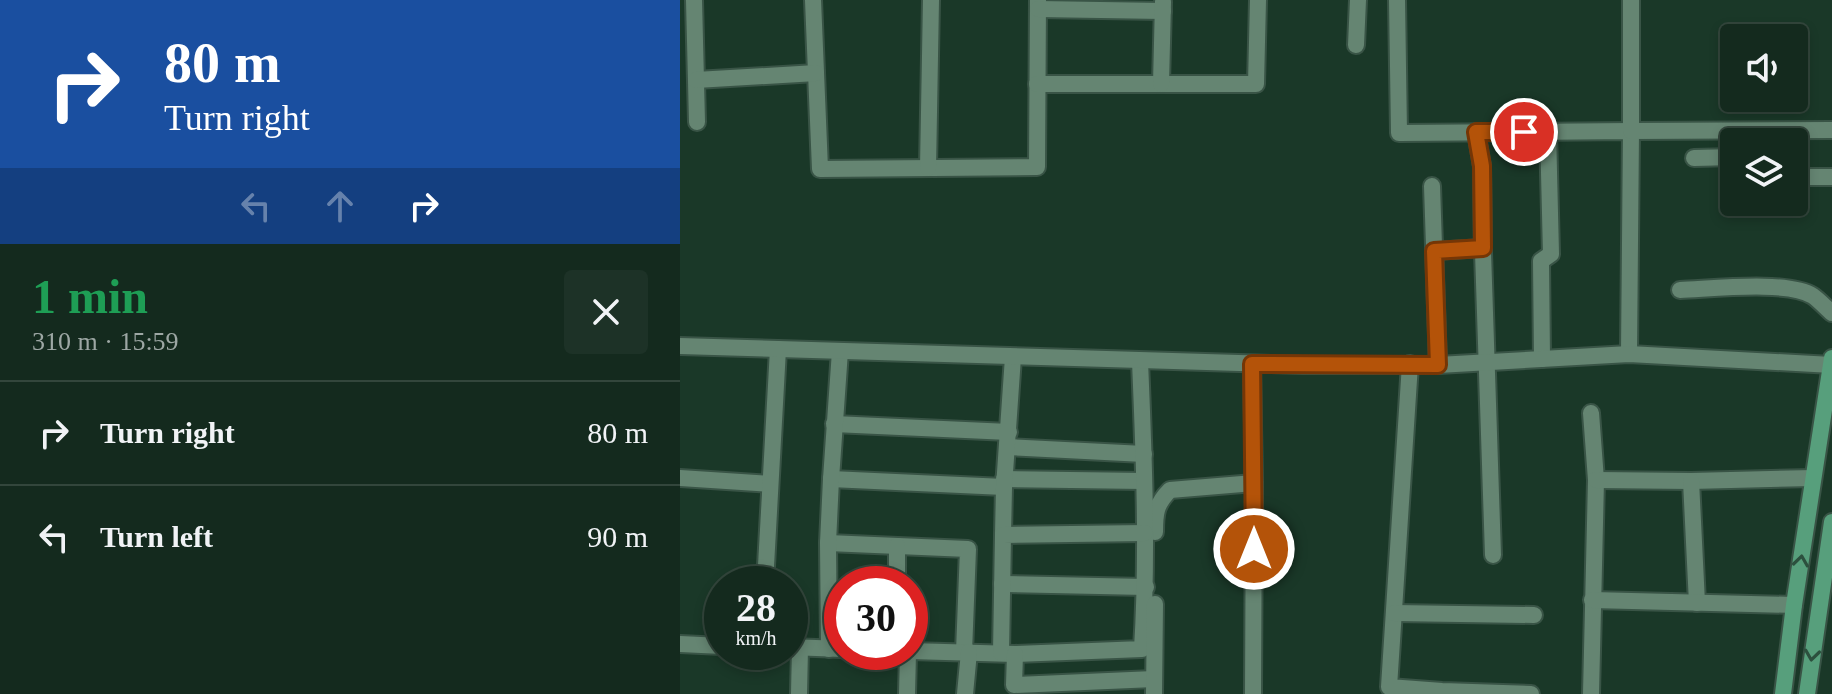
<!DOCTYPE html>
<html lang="en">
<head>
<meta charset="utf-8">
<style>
	:root { --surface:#142a1e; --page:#1d3227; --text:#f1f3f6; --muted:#9da7a4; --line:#33463c }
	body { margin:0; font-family:"Times New Roman",serif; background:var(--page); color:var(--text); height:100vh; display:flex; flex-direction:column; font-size:30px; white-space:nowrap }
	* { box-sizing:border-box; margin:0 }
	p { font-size:26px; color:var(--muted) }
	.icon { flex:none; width:44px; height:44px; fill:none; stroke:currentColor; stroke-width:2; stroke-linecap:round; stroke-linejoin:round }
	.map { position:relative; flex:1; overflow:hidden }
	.panel { display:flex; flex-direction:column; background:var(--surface); width:680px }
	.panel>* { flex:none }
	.banner { background:#1a4fa0; color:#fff; overflow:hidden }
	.fabs { position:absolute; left:1040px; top:24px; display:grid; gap:16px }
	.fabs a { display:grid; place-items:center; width:88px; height:88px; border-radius:8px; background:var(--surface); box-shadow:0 4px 12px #0003,0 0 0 2px var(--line); font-size:40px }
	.speed { position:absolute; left:24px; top:566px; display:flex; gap:16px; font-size:40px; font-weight:700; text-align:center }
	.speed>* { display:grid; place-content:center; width:104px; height:104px; border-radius:50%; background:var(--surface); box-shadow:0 4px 12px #0003,0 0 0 2px var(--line); line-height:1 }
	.speed small { font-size:20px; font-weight:400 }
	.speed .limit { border:12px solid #d22; background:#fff; color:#111 }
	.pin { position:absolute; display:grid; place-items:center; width:68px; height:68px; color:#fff; margin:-34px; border:4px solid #fff; border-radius:50%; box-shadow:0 2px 8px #0007 }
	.me { position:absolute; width:88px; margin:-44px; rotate:0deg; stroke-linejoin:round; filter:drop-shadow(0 0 6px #0008) }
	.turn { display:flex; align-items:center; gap:28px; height:168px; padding:0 32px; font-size:36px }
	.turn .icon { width:104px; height:104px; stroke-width:2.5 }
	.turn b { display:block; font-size:56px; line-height:68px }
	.lanes { display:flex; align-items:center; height:76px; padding:0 32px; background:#0003; justify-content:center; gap:40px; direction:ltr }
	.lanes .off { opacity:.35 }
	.round { display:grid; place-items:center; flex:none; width:84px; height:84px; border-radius:8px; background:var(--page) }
	.summary { display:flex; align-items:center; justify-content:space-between; height:136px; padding:0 32px }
	h1 { font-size:48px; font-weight:700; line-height:60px; color:#1e9e55 }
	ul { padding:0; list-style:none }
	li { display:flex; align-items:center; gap:24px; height:104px; padding:0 32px; border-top:2px solid var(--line) }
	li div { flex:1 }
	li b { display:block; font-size:30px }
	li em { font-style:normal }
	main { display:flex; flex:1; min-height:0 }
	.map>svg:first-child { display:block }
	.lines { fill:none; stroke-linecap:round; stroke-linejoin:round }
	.minor-casing { stroke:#395446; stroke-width:20 }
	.tertiary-casing { stroke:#395446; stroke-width:20 }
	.secondary-casing { stroke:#395446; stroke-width:20 }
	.minor { stroke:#658572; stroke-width:16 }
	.tertiary { stroke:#658572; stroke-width:16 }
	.secondary { stroke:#579f7c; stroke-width:16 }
	.oneway { stroke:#2c503e }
	.route-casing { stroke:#753606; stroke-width:20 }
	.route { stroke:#b45309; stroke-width:14 }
</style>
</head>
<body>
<main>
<section class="panel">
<div class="banner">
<div class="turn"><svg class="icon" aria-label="right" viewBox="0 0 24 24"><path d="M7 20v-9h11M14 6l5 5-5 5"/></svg><div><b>80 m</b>Turn right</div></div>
<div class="lanes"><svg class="icon off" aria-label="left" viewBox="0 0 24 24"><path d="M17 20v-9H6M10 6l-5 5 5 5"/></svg><svg class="icon off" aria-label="ahead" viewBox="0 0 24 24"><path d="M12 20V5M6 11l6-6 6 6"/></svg><svg class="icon" aria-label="right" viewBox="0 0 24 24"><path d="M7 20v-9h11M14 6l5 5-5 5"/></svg></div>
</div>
<div class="summary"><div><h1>1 min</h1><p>310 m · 15:59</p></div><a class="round"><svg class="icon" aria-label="close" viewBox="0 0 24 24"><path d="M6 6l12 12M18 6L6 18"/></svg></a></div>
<ul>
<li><svg class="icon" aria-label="right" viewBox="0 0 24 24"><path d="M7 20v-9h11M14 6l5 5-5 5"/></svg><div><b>Turn right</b></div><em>80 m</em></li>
<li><svg class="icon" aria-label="left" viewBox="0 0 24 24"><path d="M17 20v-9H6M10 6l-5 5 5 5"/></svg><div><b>Turn left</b></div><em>90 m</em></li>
</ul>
</section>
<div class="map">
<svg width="1152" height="694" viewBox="0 0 1152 694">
	<rect width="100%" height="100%" fill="#1a3828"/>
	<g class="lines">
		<g class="minor-casing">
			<g id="minor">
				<path d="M14,0l3,122"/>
				<path d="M133,0l7,169 217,-2 1,-167"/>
				<path d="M717,0l2,133 232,-2 -2,223"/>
				<path d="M951,0v131l201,-1"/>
				<path d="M358,9l125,2"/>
				<path d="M676,45l2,-45"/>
				<path d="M16,80l120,-7"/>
				<path d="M357,84h219l2,-84"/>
				<path d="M481,84l2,-82"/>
				<path d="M796,132l6,34 1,86 10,303"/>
				<path d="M1014,158l40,-1"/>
				<path d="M248,168l3,-168"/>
				<path d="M1114,177h38"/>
				<path d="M752,186l6,179"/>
				<path d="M754,251l49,-3"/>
				<path d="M1000,290c31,-1 108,-10 133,6 7,5 13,12 19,17"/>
				<path d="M862,359l-1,-98 10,-7 -3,-123"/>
				<path d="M572,364l2,123 -1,207"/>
				<path d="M730,364l-21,323 53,4 89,3"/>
				<path d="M911,413l5,67 -5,214"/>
				<path d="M154,424l175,8"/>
				<path d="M328,447l136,7"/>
				<path d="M0,478l90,6"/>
				<path d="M151,479l173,8"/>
				<path d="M324,479l140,2"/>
				<path d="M916,480l95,1 122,-3"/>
				<path d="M1011,481l6,122"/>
				<path d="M475,532c0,-19 1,-28 15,-42l84,-7"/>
				<path d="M323,535l1,-48 9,-130"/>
				<path d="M148,543l140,6 -4,103"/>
				<path d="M85,584l13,-235"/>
				<path d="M217,584v-38"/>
				<path d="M322,584l144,3"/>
				<path d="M912,600l202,5"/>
				<path d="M714,613l140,2"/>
				<path d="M0,644l42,2"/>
				<path d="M110,647l52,2"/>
				<path d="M149,649l-1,-106 3,-64 9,-128"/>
				<path d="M230,651l105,3 127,-5c6,-96 2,-192 -2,-288"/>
				<path d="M321,653l2,-118 142,-2"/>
				<path d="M335,654l-1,31 140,-6"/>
				<path d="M119,694l1,-46"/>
				<path d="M227,694l1,-42"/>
				<path d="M285,694l4,-42"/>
				<path d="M474,694l1,-90"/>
			</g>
		</g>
		<g class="tertiary-casing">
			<path id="tertiary" d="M0,346l623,19h135l191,-11 203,11"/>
		</g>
		<g class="secondary-casing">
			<g id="secondary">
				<path d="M1103,694l11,-89 38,-247"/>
				<path d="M1127,694l25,-172"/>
			</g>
		</g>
		<use href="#minor" class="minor"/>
		<use href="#tertiary" class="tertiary"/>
		<use href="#secondary" class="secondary"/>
	</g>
	<defs><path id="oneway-chevron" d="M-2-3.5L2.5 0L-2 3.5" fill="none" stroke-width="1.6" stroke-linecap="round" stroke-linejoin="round" transform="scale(2)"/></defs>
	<g class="oneway">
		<use href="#oneway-chevron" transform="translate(1121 561) rotate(-82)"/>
		<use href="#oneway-chevron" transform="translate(1132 655) rotate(98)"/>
	</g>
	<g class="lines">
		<g class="route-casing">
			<path id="route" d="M574,549l-2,-185 186,1 -4,-114 49,-3 -1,-82 -6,-34h48"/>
		</g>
		<use href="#route" class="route"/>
	</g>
</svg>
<div class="fabs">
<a><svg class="icon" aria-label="sound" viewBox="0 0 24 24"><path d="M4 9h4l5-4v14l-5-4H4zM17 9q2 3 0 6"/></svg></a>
<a><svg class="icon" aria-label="layers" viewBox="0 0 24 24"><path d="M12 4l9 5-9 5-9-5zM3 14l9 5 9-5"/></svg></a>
</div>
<div class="speed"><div>28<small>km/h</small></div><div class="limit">30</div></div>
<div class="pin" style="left:844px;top:132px;background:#d93025"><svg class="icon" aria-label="arrive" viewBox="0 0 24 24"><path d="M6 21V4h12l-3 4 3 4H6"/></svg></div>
<svg class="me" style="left:574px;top:549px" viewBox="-20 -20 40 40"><circle r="17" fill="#b45309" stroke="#fff" stroke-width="3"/><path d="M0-11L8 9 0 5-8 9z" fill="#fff"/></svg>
</div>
</main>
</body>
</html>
